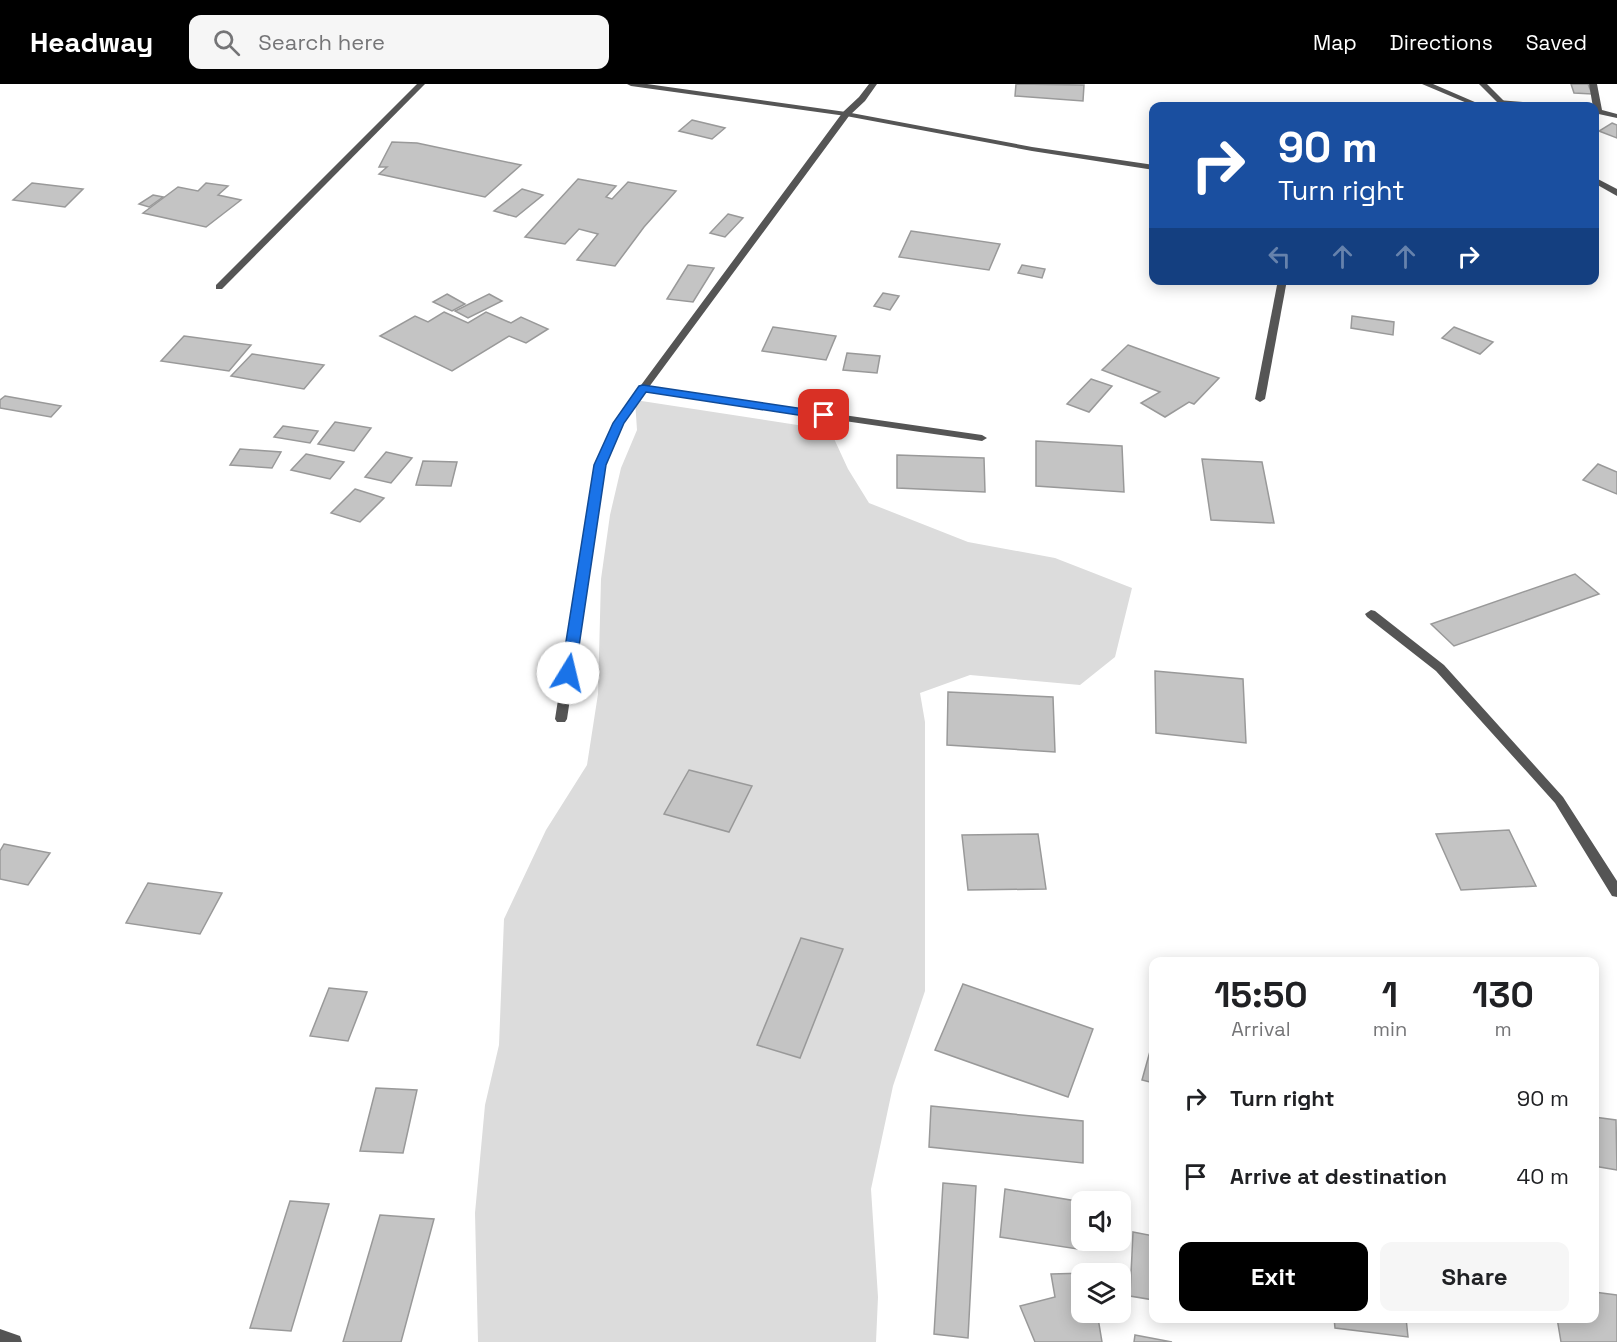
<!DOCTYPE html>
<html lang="en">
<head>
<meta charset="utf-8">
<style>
	:root { --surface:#fff; --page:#f6f6f6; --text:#202124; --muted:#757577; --accent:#000 }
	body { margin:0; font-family:"Space Grotesk",sans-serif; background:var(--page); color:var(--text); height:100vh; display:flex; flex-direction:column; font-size:22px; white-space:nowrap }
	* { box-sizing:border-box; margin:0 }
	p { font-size:20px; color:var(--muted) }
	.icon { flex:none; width:33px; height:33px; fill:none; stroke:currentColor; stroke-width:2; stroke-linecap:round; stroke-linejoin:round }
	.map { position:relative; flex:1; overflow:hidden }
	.details { position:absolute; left:1149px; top:873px; width:450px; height:366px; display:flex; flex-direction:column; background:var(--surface); border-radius:12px; box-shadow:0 3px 15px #0003 }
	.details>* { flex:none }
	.hud { position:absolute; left:1149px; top:18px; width:450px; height:183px; border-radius:12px; box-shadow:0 3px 15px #0003; background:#1a4fa0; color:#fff; overflow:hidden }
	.controls { position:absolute; left:1071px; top:1107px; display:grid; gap:12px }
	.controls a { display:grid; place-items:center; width:60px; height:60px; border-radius:12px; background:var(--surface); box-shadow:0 3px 15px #0003; font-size:30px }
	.pin { position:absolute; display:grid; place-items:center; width:51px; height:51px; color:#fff; margin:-26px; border-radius:12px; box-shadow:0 3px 9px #0006 }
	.me { position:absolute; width:66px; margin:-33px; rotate:9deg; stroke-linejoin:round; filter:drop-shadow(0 0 4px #0008) }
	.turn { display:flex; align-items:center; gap:21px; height:126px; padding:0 30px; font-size:27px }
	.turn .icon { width:78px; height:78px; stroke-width:2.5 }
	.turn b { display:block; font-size:42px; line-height:51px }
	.lanes { display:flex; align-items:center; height:57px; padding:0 30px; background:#0003; justify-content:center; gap:30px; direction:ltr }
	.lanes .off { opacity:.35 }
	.eta { display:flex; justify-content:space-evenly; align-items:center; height:102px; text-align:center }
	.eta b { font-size:36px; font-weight:700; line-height:42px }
	.primary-button { display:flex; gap:12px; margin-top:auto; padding:12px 30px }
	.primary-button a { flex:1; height:69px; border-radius:12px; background:var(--accent); color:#fff; font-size:24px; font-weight:700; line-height:69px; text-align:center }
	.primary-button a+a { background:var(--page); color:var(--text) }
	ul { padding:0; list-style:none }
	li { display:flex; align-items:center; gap:18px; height:78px; padding:0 30px }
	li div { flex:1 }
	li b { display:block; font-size:22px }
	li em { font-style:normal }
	header { display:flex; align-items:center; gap:36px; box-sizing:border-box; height:84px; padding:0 30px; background:var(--accent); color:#fff }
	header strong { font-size:28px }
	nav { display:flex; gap:33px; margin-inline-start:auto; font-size:21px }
	.search { width:420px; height:54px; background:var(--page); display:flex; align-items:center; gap:15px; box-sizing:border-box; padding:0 21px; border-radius:12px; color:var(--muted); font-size:22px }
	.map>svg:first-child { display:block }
	.green { fill:#dcdcdc }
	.building { fill:#c4c4c4; stroke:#999; stroke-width:1.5 }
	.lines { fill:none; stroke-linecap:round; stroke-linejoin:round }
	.minor { fill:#555; fill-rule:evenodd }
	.tertiary { fill:#555; fill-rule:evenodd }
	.route { fill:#1a73e8; stroke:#114b97; stroke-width:1.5 }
</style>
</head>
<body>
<header>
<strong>Headway</strong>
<div class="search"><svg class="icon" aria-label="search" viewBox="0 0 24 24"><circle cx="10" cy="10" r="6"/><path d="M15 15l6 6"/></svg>Search here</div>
<nav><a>Map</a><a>Directions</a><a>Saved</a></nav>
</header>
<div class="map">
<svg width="1617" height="1258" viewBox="0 0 1617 1258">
	<rect width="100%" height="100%" fill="#fff"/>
	<path class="green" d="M635,316l195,30 18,39 21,34 99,39 87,16 77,30 -17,69 -35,28 -110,-10 -50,18 5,29v269l-32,95 -22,103 7,108 -2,45h-398l-3,-129 10,-108 14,-60 5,-126 42,-89 41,-65 11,-71 3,-115 9,-64 11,-47 16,-38z"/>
	<g class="building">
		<path d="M1016,0l68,1 -1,16 -68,-5z"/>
		<path d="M1571,0h17l4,10 -18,-1z"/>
		<path d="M692,36l33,8 -13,11 -33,-8z"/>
		<path d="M1612,39l5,2v13l-18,-7z"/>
		<path d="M392,58l25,1 104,22 -36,32 -106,-23 8,-7h-8z"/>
		<path d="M578,95l38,7 -10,11 6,2 16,-17 48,9 -32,36 -29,39 -38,-6 21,-26 -19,-5 -14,15 -40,-7z"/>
		<path d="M32,99l51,6 -18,18 -52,-7z"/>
		<path d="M206,99l22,3 -10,9 23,5 -35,27 -63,-14 35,-26 20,4z"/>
		<path d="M522,105l21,6 -27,22 -22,-6z"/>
		<path d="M153,111l10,2 -14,10 -10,-3z"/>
		<path d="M728,130l15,4 -18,19 -15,-4z"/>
		<path d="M911,147l89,13 -11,26 -90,-13z"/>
		<path d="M688,181l26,3 -21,34 -26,-3z"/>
		<path d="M1022,181l23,4 -3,9 -24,-5z"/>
		<path d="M883,209l16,3 -9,14 -16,-4z"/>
		<path d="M447,210l18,10 -13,7 -19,-9z"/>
		<path d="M489,210l13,7 -34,17 -13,-7z"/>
		<path d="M444,228l24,11 18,-11 25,11 10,-6 27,12 -22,14 -17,-7 -57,35 -72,-35 35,-20 13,6z"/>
		<path d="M1352,232l42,6 -1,13 -42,-7z"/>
		<path d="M773,243l63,9 -10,24 -64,-9z"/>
		<path d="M1454,243l39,15 -13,12 -38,-16z"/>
		<path d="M184,252l67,9 -22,26 -68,-10z"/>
		<path d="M1128,261l91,33 -25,26 -5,-2 -24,15 -24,-14 19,-11 -58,-22z"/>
		<path d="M847,269l33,3 -3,17 -34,-3z"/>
		<path d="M252,270l72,11 -20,24 -73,-13z"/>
		<path d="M1091,295l21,7 -23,26 -22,-8z"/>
		<path d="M5,312l56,10 -10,11 -51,-9v-8z"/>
		<path d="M335,338l36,6 -17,23 -36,-7z"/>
		<path d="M283,342l35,5 -8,12 -36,-6z"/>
		<path d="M1036,357l86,5 2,46 -88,-6z"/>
		<path d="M240,365l41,3 -9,16 -42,-3z"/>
		<path d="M386,368l26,6 -21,25 -26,-6z"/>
		<path d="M306,370l38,8 -14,17 -39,-9z"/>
		<path d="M897,371l87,3 1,34 -88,-4z"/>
		<path d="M1202,375l60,3 12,61 -63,-3z"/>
		<path d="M423,377l34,1 -6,24 -35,-1z"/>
		<path d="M1598,380l19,8v22l-34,-14z"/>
		<path d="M355,405l29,9 -24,24 -29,-9z"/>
		<path d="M1575,490l24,20 -145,52 -23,-22z"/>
		<path d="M1155,587l88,8 3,64 -90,-10z"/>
		<path d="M948,608l105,5 2,55 -108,-7z"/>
		<path d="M689,686l63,16 -23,46 -65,-18z"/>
		<path d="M1509,746l27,56 -75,4 -25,-56z"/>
		<path d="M1038,750l8,55 -78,1 -6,-55z"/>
		<path d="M4,760l46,9 -22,32 -28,-6v-28z"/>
		<path d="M148,799l74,10 -22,41 -74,-11z"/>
		<path d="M801,854l42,11 -43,109 -43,-13z"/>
		<path d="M963,900l130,45 -25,68 -133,-47z"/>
		<path d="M329,904l38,4 -19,49 -38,-5z"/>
		<path d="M1154,953v46l-12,-3z"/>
		<path d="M376,1004l41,2 -14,63 -43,-2z"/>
		<path d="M931,1022l152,15v42l-154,-16z"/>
		<path d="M1594,1033l22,3 1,50 -23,-4z"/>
		<path d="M943,1099l33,3 -8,152 -34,-4z"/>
		<path d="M1005,1105l77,13v38h3l-1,10 -84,-13z"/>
		<path d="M290,1117l39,3 -38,127 -41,-3z"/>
		<path d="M380,1131l54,4 -33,123h-58z"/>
		<path d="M1133,1148l21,4v64l-24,-4z"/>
		<path d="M1089,1189l-7,1v38h15l5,30h-67l-15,-36 35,-9 -4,-23z"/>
		<path d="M1594,1208l23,3v47h-56l-4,-24h37z"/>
		<path d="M1334,1234h72l2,19 -73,-9z"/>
		<path d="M1135,1251l37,7h-38z"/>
	</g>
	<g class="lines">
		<g class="minor">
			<path d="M417,0h8l-203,205h-6v-4z"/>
			<path d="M869,0h8l-12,17 -16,15 -200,271 333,48 5,3 -5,3 -336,-49 -23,31 -18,42 -38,254 -2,3h-8l-2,-3 40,-254 18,-42 230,-311 16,-15z"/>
			<path d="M1422,0h11l51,22h-10z"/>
			<path d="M1589,0h8l5,26 15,4v4l-23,-5z"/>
			<path d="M1498,16l48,4 4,2 -49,-2h-3z"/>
			<path d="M1278,196h9l-22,119 -5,3 -5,-3z"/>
			<path d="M1371,526l4,1 69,54 119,132 54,84v16l-5,-1 -57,-93 -119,-132 -69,-54 -2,-3z"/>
			<path d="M0,1245l20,7 2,6h-22z"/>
		</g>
		<g class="tertiary">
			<path d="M627,0h20l199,28 186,35 122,18v5l-122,-19 -186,-35 -215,-30z"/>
			<path d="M1479,0h8l22,22h-8z"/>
			<path d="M1594,93l23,12v7l-23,-13z"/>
		</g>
	</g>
	<path class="route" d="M643,301l181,27 6,3 -6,4 -178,-27 -22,31 -18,42 -31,208 -7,5 -7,-5 33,-208 19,-42 26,-37z"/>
</svg>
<div class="controls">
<a><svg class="icon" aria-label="sound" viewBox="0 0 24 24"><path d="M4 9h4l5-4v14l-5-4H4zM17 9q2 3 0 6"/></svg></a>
<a><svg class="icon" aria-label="layers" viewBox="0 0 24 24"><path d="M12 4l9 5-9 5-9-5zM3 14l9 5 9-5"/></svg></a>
</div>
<div class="pin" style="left:824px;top:331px;background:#d93025"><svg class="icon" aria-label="arrive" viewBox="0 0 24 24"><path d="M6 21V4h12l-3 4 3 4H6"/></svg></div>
<svg class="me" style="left:568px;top:589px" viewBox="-20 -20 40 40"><circle r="19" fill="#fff"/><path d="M0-13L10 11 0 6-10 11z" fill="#1a73e8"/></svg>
<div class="hud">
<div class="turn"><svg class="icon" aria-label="right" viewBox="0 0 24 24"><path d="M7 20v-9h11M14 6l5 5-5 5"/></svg><div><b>90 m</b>Turn right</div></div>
<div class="lanes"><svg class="icon off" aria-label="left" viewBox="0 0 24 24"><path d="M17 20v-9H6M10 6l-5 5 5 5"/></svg><svg class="icon off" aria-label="ahead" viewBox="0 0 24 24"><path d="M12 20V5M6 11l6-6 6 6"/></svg><svg class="icon off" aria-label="ahead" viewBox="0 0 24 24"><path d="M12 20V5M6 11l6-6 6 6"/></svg><svg class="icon" aria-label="right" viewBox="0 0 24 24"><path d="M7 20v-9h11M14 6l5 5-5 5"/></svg></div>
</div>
<section class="details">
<div class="eta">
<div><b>15:50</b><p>Arrival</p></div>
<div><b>1</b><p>min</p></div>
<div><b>130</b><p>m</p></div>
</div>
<ul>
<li><svg class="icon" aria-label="right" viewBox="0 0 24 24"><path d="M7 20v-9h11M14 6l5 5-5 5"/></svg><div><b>Turn right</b></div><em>90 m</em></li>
<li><svg class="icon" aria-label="arrive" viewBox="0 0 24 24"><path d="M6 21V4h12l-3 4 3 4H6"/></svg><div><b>Arrive at destination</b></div><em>40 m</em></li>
</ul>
<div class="primary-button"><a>Exit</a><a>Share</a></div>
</section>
</div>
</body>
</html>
